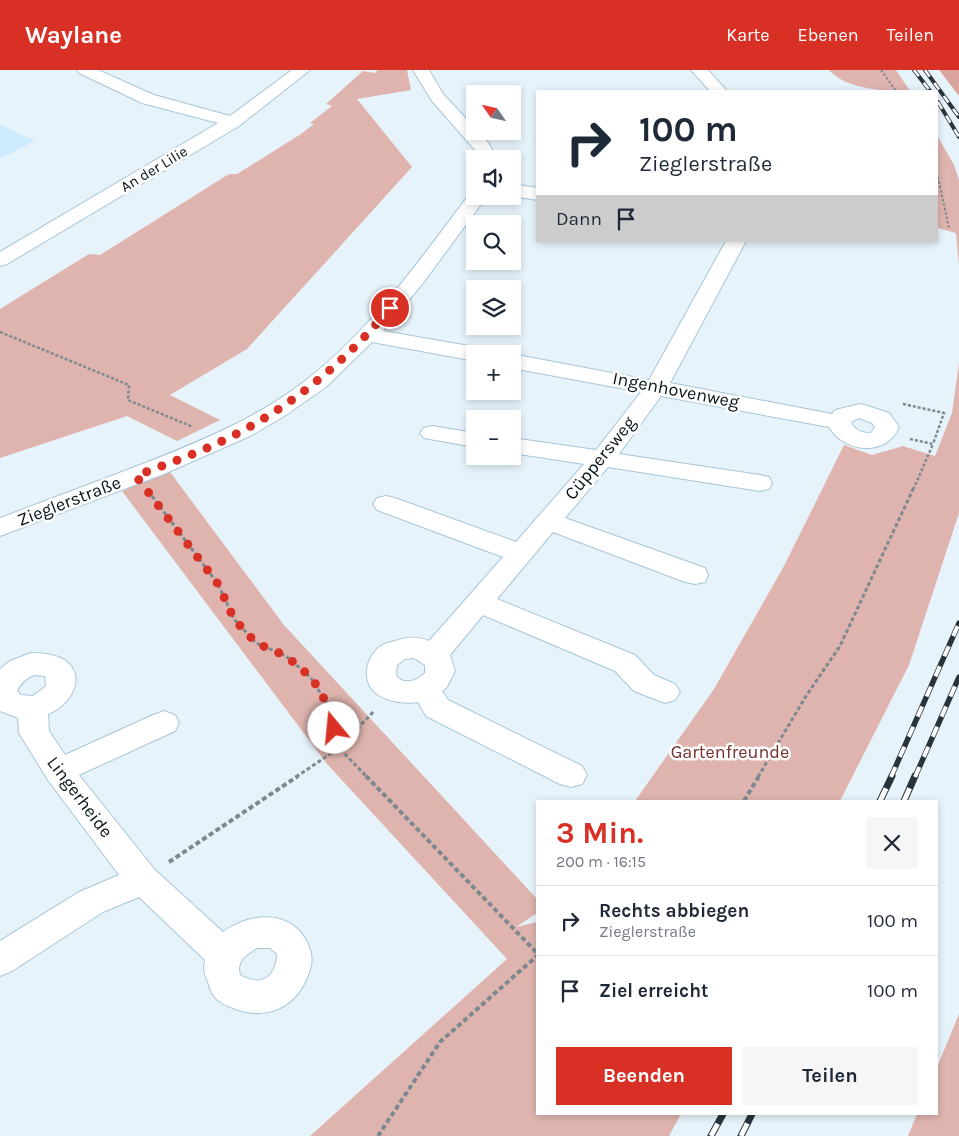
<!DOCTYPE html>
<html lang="de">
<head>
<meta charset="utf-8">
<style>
	:root { --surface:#fff; --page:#f6f6f7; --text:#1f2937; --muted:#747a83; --line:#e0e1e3; --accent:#d93025 }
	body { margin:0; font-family:Karla,sans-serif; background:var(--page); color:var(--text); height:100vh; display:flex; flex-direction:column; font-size:19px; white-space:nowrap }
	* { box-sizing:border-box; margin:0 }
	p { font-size:16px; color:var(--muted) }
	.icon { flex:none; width:28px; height:28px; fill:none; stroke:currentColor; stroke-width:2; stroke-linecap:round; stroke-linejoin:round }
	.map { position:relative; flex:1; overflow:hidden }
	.side { position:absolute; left:536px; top:730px; width:402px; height:315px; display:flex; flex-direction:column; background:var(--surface); border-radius:0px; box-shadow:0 2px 8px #0003 }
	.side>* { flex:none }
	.top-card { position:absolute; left:536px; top:20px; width:402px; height:152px; border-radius:0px; box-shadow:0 2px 8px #0003; background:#fff; color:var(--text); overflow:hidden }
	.needle { width:32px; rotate:304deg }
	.controls { position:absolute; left:466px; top:15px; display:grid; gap:10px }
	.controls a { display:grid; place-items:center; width:55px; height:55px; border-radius:0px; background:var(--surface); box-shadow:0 2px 8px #0003; font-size:25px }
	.pin { position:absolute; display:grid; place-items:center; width:42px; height:42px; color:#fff; margin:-21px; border:2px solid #fff; border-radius:50%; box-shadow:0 1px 5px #0007 }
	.me { position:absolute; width:55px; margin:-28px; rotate:343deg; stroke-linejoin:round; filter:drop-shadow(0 0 4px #0008) }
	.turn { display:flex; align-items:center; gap:18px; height:105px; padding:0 20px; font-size:22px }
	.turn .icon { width:65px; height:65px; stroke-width:2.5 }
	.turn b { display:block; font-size:35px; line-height:42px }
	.then { display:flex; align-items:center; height:48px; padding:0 20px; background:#0003; gap:10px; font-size:19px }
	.round { display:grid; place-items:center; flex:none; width:52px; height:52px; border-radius:0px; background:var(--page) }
	.headline { display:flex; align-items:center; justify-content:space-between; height:85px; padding:0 20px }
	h1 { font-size:30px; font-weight:700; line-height:38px; color:var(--accent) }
	.action { display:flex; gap:10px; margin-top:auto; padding:10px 20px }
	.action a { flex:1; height:58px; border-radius:0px; background:var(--accent); color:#fff; font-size:20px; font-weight:700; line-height:58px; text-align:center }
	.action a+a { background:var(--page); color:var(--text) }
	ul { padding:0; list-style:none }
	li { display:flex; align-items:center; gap:15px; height:70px; padding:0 20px; border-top:1px solid var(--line) }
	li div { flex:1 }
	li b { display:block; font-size:19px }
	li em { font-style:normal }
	header { display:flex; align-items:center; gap:30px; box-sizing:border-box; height:70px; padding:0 25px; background:var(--accent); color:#fff }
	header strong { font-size:24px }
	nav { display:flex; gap:28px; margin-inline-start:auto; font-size:18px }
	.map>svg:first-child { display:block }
	.built { fill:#ccebff }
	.green { fill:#dfb4ae }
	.forest { fill:#dba59d }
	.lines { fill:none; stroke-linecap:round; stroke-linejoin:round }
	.minor-casing { stroke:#a7c6d9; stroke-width:2 }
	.path-far3 { stroke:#7d8990; stroke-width:2; stroke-dasharray:2.5 2; stroke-linecap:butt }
	.path-far2 { stroke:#7d8990; stroke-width:2.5; stroke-dasharray:3 2; stroke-linecap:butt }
	.path-far1 { stroke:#7d8990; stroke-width:3; stroke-dasharray:4 2.5; stroke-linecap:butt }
	.path { stroke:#7d8990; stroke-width:4; stroke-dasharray:5 3; stroke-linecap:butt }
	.minor { fill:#fff; fill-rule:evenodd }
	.rail-far2-casing { stroke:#28343a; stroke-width:4 }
	.rail-far1-casing { stroke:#28343a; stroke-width:5.5 }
	.rail-casing { stroke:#28343a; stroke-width:7 }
	.rail-far2 { stroke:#fefefe; stroke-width:2.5; stroke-dasharray:8; stroke-linecap:butt }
	.rail-far1 { stroke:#fefefe; stroke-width:4; stroke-dasharray:11; stroke-linecap:butt }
	.rail { stroke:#fefefe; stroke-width:5; stroke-dasharray:14; stroke-linecap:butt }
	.route { stroke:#d93025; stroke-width:9; stroke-dasharray:0 16.2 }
	.labels { text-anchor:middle; stroke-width:5; stroke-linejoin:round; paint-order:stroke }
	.far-street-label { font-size:15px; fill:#08141a; stroke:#fefefe }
	.street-label { font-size:18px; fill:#08141a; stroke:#fefefe }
	.park-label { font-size:18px; fill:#74312a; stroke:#fefefe }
</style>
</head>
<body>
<header>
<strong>Waylane</strong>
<nav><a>Karte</a><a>Ebenen</a><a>Teilen</a></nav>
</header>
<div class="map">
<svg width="959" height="1066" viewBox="0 0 959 1066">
	<rect width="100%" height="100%" fill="#e7f3fb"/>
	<path class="built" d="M0,54l35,17 -35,18z"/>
	<g class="green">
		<path d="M378,0h29l4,20 -54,9 55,68 -165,182 -77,46 50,25 -43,21 -50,-25 -127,42v-149l89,-55 11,1 129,-81h8l64,-40 13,-10 -4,-1 22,-17 -6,-2 37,-33 12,2z"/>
		<path d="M829,0h67l14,21c-24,0 -64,-1 -81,-21z"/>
		<path d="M938,67l16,28 5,15v85l-3,-32 -18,-5z"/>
		<path d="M959,293v150l-50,152 -69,136h-205l79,-112 70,-123 60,-121 28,10 31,-9 32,10 17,-43z"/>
		<path d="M170,402l114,153 253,274v14l-21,14 21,-5 1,192h143l-12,22h-359l197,-177 -180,-195 -205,-273z"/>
		<path d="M959,944v122h-51l9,-22h21v-49z"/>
	</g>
	<path class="forest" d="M939,0h20v26z"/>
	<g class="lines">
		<g class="minor-casing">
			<g id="minor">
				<path d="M77,0h21l56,25 76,21 62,-46h18l-71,56 -232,138 -7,2v-14l218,-129 -76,-20 -63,-30z"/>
				<path d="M413,0h16l14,24 32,34v3h3l11,13 8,15h-18l-4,-9 -43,-49z"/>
				<path d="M691,0h17l19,21h-17z"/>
				<path d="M512,114l26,4v12l-26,-4z"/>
				<path d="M475,121v5h12l-64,87 -40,48 92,16 8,2 3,5h-11v7l-103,-19 -46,45 -43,30 -33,19 -86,38 -164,62v-18c45,-17 90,-34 135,-51 61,-24 123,-48 175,-90 64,-51 112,-120 161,-185z"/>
				<path d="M726,171h20l-76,142 162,31 3,-4 25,-6 8,2 21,7 10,14c-12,30 -55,26 -70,0l-168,-31 -42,58 141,21 9,2 3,6 -3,6 -9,2 -152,-24 -43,51 140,50 3,7 -3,7 -10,2 -10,-2 -132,-50 -56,67 138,56 19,20 21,9 5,8 -5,8 -10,3 -31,-12 -19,-20 -132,-56 -33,40 5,16 -8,16 -5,4 6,9 134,66 5,9 -5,9 -11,3 -11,-3 -134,-68 -8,-14c-12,2 -30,0 -41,-8 -15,-11 -12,-33 0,-45 5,-5 12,-7 18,-8 12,-4 22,-5 34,0l74,-84 -126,-47 -4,-6 4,-6 9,-2 9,2 121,44 68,-78 -72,-11v-15l84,12 45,-58 -129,-24v-14l137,26zM859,348l13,5 3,4 -4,6c-9,0 -17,-3 -20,-11zM414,588l11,7v8c-8,8 -22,13 -29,2l1,-10 8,-6z"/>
				<path d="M432,356l43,7v14l-51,-9 -4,-5 4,-5z"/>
				<path d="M31,583c11,0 25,1 35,8 22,18 2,46 -18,53l1,17 16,24 88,-40 11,-4 11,4 4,8 -4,8 -96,44 76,95 68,62c28,-20 69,-23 85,12 6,14 4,23 -2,36 -14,31 -44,40 -73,28 -6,-2 -16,-7 -19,-12 -3,-4 -5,-10 -6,-14 -4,-8 -5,-14 -3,-22l-66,-63 -36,15 -91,59 -12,5v-35l79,-49 40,-17 -71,-95 -29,-47 -1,-15 -18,-7v-42l10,-8zM34,605l11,1 1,10 -13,10 -12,-1 -4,-4c4,-8 9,-13 17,-16zM257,878h13l7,6c-1,24 -16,33 -37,21 -4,-14 6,-20 17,-27z"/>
			</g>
		</g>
		<g class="path-far3">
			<path d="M881,0l15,21"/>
			<path d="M938,107l11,51"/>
		</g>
		<g class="path-far2">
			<path d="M0,262l129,53 -1,15 65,27"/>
			<path d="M903,334l41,9 -11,31"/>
			<path d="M910,369l23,5 -19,44"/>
		</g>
		<g class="path-far1">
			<path d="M152,426l66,88 16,35 22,24 30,13 25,22 19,31 9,39 28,29"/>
			<path d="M296,707l43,-29 35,-37"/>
			<path d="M758,707l48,-81 34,-50 74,-159"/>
		</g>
		<g class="path">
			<path d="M366,706l172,178"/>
			<path d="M744,731l15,-25"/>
			<path d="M169,792l129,-86"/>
			<path d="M378,1066l62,-94 98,-87"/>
		</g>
		<use href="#minor" class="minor"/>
		<g class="rail-far2-casing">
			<g id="rail-far2">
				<path d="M914,0l16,21"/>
				<path d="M925,0l34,47"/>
				<path d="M938,32l21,35"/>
			</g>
		</g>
		<g class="rail-far1-casing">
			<g id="rail-far1">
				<path d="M891,707l68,-154"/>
				<path d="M915,707l44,-100"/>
			</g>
		</g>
		<g class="rail-casing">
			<g id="rail">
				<path d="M880,731l12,-25"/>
				<path d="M904,731l11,-25"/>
				<path d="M711,1066l12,-22"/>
				<path d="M741,1066l11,-22"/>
			</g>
		</g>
		<use href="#rail-far2" class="rail-far2"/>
		<use href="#rail-far1" class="rail-far1"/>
		<use href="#rail" class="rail"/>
	</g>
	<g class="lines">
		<path class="route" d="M334,658l-4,-19 -18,-31 -26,-22 -30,-13 -22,-24 -16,-35 -82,-108c27,-11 55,-20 82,-33 67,-31 125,-78 172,-135"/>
	</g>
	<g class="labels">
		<g class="far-street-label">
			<text transform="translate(154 99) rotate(-31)" y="5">An der Lilie</text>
		</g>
		<g class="street-label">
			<text transform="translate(676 320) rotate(11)" y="6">Ingenhovenweg</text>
			<text transform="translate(600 388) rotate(-51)" y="6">Cüppersweg</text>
			<text transform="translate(69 431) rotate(-21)" y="6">Zieglerstraße</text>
			<text transform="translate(80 727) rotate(53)" y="6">Lingerheide</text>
		</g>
		<g class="park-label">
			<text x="730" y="688">Gartenfreunde</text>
		</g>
	</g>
</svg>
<div class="controls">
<a><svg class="needle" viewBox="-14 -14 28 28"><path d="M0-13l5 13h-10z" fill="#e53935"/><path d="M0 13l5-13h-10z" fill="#747a83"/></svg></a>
<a><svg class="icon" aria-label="sound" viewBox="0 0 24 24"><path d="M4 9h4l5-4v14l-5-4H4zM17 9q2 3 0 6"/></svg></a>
<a><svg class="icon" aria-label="search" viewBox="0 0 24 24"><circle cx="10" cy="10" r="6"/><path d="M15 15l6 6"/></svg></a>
<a><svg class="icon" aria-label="layers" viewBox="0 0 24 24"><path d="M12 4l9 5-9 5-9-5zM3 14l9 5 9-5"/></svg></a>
<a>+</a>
<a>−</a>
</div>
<div class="pin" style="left:390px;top:238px;background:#d93025"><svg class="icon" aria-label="arrive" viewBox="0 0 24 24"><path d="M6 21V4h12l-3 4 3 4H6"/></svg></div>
<svg class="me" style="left:334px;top:658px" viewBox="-20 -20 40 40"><circle r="19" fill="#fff"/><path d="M0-13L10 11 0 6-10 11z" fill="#d93025"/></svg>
<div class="top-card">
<div class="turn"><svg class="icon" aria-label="right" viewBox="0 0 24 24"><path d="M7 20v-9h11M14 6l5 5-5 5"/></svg><div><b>100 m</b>Zieglerstraße</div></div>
<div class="then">Dann<svg class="icon" aria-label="arrive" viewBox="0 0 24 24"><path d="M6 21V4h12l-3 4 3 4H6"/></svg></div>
</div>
<section class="side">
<div class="headline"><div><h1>3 Min.</h1><p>200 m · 16:15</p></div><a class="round"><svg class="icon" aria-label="close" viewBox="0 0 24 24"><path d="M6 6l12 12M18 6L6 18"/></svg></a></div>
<ul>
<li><svg class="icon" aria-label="right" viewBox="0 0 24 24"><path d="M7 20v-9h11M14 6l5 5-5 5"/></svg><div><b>Rechts abbiegen</b><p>Zieglerstraße</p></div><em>100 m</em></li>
<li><svg class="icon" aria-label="arrive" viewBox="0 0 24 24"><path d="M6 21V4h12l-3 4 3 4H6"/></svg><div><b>Ziel erreicht</b></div><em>100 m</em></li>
</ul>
<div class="action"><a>Beenden</a><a>Teilen</a></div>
</section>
</div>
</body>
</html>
